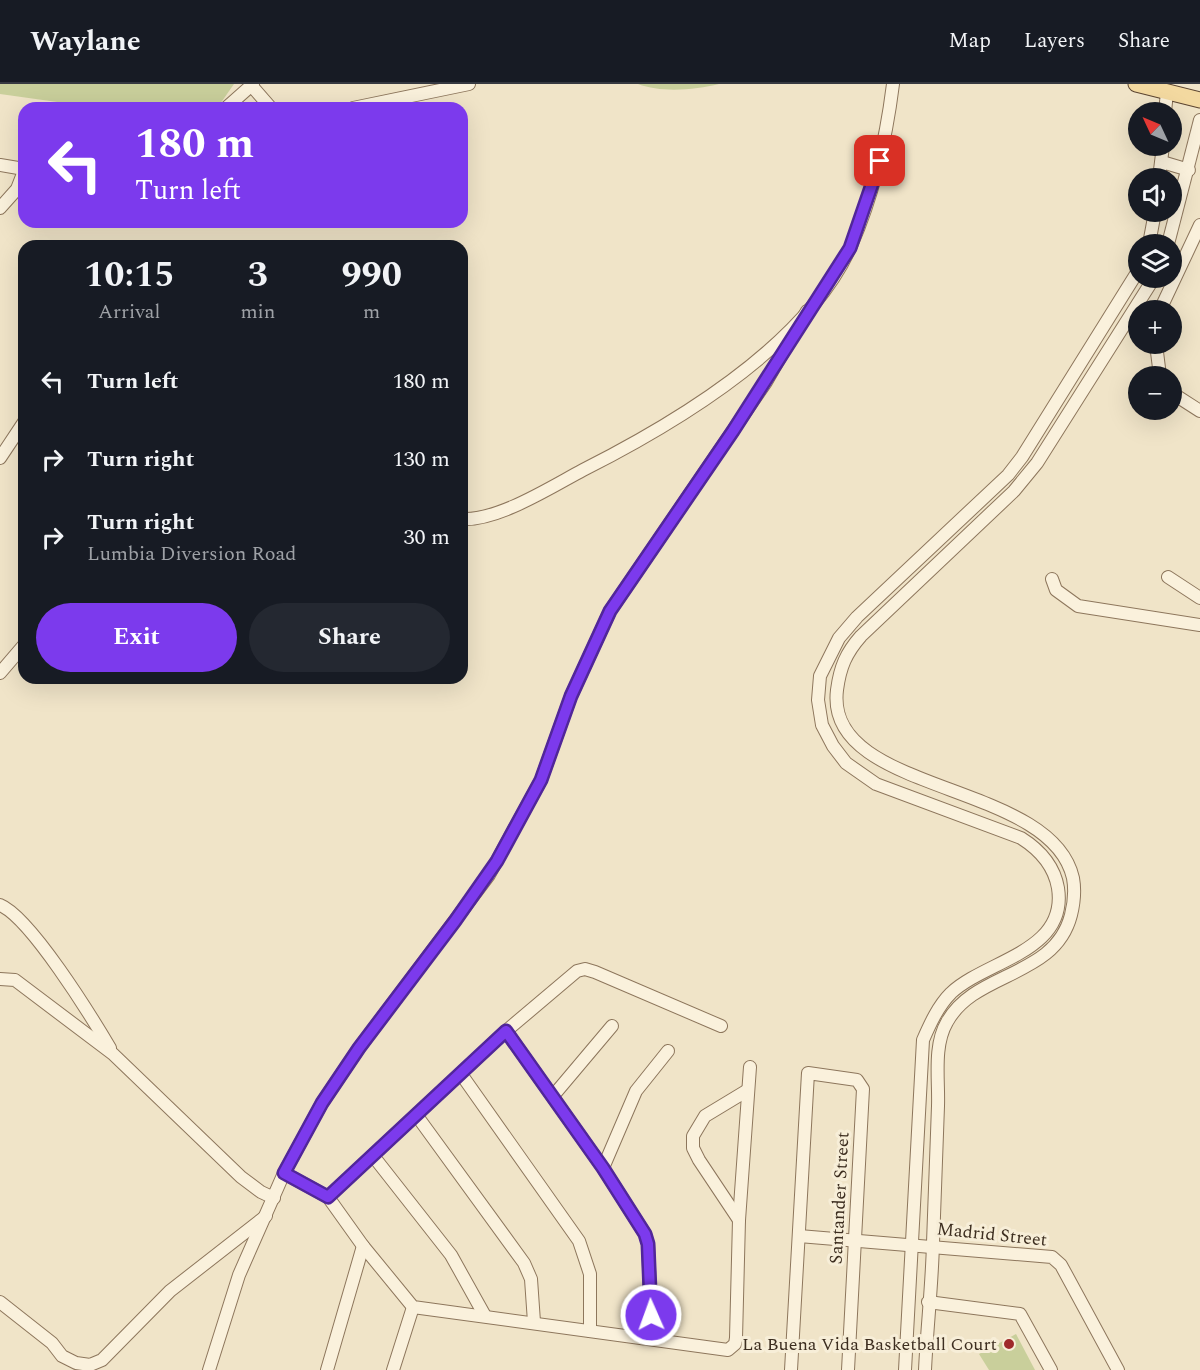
<!DOCTYPE html>
<html lang="en">
<head>
<meta charset="utf-8">
<style>
	:root { --surface:#171b24; --page:#242831; --text:#f1f3f6; --muted:#9ea1a6; --line:#363941; --accent:#7c3aed }
	body { margin:0; font-family:Spectral,serif; background:var(--page); color:var(--text); height:100vh; display:flex; flex-direction:column; font-size:22px; white-space:nowrap }
	* { box-sizing:border-box; margin:0 }
	p { font-size:20px; color:var(--muted) }
	.icon { flex:none; width:33px; height:33px; fill:none; stroke:currentColor; stroke-width:2; stroke-linecap:round; stroke-linejoin:round }
	.map { position:relative; flex:1; overflow:hidden }
	.details { position:absolute; left:18px; top:156px; width:450px; height:444px; display:flex; flex-direction:column; background:var(--surface); border-radius:18px; box-shadow:0 6px 24px #0002 }
	.details>* { flex:none }
	.banner { position:absolute; left:18px; top:18px; width:450px; height:126px; border-radius:18px; box-shadow:0 6px 24px #0002; background:#7c3aed; color:#fff; overflow:hidden }
	.needle { width:39px; rotate:314deg }
	.controls { position:absolute; left:1128px; top:18px; display:grid; gap:12px }
	.controls a { display:grid; place-items:center; width:54px; height:54px; border-radius:50%; background:var(--surface); box-shadow:0 6px 24px #0002; font-size:30px }
	.pin { position:absolute; display:grid; place-items:center; width:51px; height:51px; color:#fff; margin:-26px; border-radius:12px; box-shadow:0 3px 9px #0006 }
	.me { position:absolute; width:66px; margin:-33px; rotate:358deg; stroke-linejoin:round; filter:drop-shadow(0 0 4px #0008) }
	.turn { display:flex; align-items:center; gap:21px; height:126px; padding:0 18px; font-size:27px }
	.turn .icon { width:78px; height:78px; stroke-width:2.5 }
	.turn b { display:block; font-size:42px; line-height:51px }
	.eta { display:flex; justify-content:space-evenly; align-items:center; height:102px; text-align:center }
	.eta b { font-size:36px; font-weight:700; line-height:42px }
	.action { display:flex; gap:12px; margin-top:auto; padding:12px 18px }
	.action a { flex:1; height:69px; border-radius:36px; background:var(--accent); color:#fff; font-size:24px; font-weight:700; line-height:69px; text-align:center }
	.action a+a { background:var(--page); color:var(--text) }
	ul { padding:0; list-style:none }
	li { display:flex; align-items:center; gap:18px; height:78px; padding:0 18px }
	li div { flex:1 }
	li b { display:block; font-size:22px }
	li em { font-style:normal }
	header { display:flex; align-items:center; gap:36px; box-sizing:border-box; height:84px; padding:0 30px; background:var(--surface); border-bottom:2px solid var(--line) }
	header strong { font-size:28px }
	nav { display:flex; gap:33px; margin-inline-start:auto; font-size:21px }
	.map>svg:first-child { display:block }
	.green { fill:#c9cf9b }
	.lines { fill:none; stroke-linecap:round; stroke-linejoin:round }
	.minor-casing { stroke:#8d765c; stroke-width:14 }
	.major-casing { stroke:#5b4430; stroke-width:17 }
	.minor { stroke:#faf1dc; stroke-width:12 }
	.major { stroke:#f3d9a0; stroke-width:15 }
	.route-casing { stroke:#51269a; stroke-width:15 }
	.route { stroke:#7c3aed; stroke-width:10 }
	.poi-dot { fill:#9e2a2b; stroke:#f7eed8; stroke-width:2 }
	.labels { text-anchor:middle; stroke-width:6; stroke-linejoin:round; paint-order:stroke }
	.street-label { font-size:18px; fill:#3d2e20; stroke:#f7eed8 }
	.poi-label { font-size:18px; fill:#3d2e20; stroke:#f7eed8; text-anchor:end }
</style>
</head>
<body>
<header>
<strong>Waylane</strong>
<nav><a>Map</a><a>Layers</a><a>Share</a></nav>
</header>
<div class="map">
<svg width="1200" height="1286" viewBox="0 0 1200 1286">
	<rect width="100%" height="100%" fill="#f0e4c8"/>
	<g class="green">
		<path d="M0,0h234l-14,20 -9,4h-111l-100,-14z"/>
		<path d="M638,0h81c-24,6 -58,9 -81,0z"/>
		<path d="M1016,1250l19,36h-46l-10,-16z"/>
	</g>
	<g class="lines">
		<g class="minor-casing">
			<g id="minor">
				<path d="M250,0l21,24"/>
				<path d="M226,24l27,-24"/>
				<path d="M353,24l116,-24"/>
				<path d="M1165,28l2,-20"/>
				<path d="M1162,78l27,8"/>
				<path d="M0,81l24,4"/>
				<path d="M1159,94l4,-32"/>
				<path d="M0,124l17,-19 7,-18"/>
				<path d="M1149,160l6,-32"/>
				<path d="M1168,160l32,-124"/>
				<path d="M1160,226l40,-85"/>
				<path d="M1156,260l4,32"/>
				<path d="M1172,309l28,18"/>
				<path d="M0,374l24,-36"/>
				<path d="M462,435c36,2 89,-32 121,-49 93,-47 224,-125 268,-224 23,-52 35,-106 42,-162"/>
				<path d="M1168,493l32,21"/>
				<path d="M1052,495l4,11 22,16 122,19"/>
				<path d="M0,589l24,-28"/>
				<path d="M0,821c30,12 91,111 110,143"/>
				<path d="M0,895l15,1 98,74 128,123 20,15 13,6"/>
				<path d="M506,947l97,137 42,66 3,10 4,95"/>
				<path d="M461,990l118,167 11,33v57"/>
				<path d="M553,1012l59,-70"/>
				<path d="M417,1032l107,147 7,16 3,43"/>
				<path d="M374,1073l77,98 34,61"/>
				<path d="M603,1084l33,-77 32,-40"/>
				<path d="M284,1089l44,24 178,-166 71,-60 8,-2 10,3 126,54"/>
				<path d="M328,1113l35,49 50,61 315,43 7,-6 1,-6 3,-118 11,-153"/>
				<path d="M739,1136l-40,-60 -6,-12v-12l12,-20 43,-26"/>
				<path d="M799,1152l253,21 9,8 57,105"/>
				<path d="M0,1218l52,41 10,13 14,7 14,2 12,-5 68,-69 96,-75"/>
				<path d="M928,1218l92,12 31,56"/>
				<path d="M209,1286l30,-95 45,-102 38,-70 37,-55 130,-173 52,-95 30,-84 39,-85 156,-229 41,-71"/>
				<path d="M327,1286l36,-124"/>
				<path d="M393,1286l20,-63"/>
				<path d="M791,1286l17,-297 49,7 6,9 -15,281"/>
				<path d="M905,1286l18,-330c7,-16 15,-34 28,-47 35,-33 117,-41 107,-105 -4,-23 -18,-38 -37,-50l-145,-54 -30,-21 -13,-17 -11,-21 -4,-25 2,-24 19,-38 18,-21 151,-142 14,-18 116,-186"/>
				<path d="M925,1286c2,-42 7,-85 8,-127 2,-46 3,-91 5,-137 1,-26 -5,-60 9,-84 28,-51 108,-44 124,-107 3,-12 4,-26 2,-37 -22,-98 -249,-83 -236,-188 3,-23 9,-37 24,-54l153,-145 23,-28 117,-185"/>
			</g>
		</g>
		<g class="major-casing">
			<path id="major" d="M1136,0l64,16"/>
		</g>
		<use href="#minor" class="minor"/>
		<use href="#major" class="major"/>
	</g>
	<g class="lines">
		<g class="route-casing">
			<path id="route" d="M651,1231l-3,-71 -3,-10 -42,-66 -97,-137 -178,166 -44,-24 38,-70 37,-55 96,-127 42,-60 44,-81 30,-84 39,-85 123,-180 117,-183 30,-87"/>
		</g>
		<use href="#route" class="route"/>
	</g>
	<circle class="poi-dot" cx="1009" cy="1260" r="6"/>
	<g class="labels">
		<g class="street-label">
			<text transform="translate(839 1114) rotate(-87)" y="6">Santander Street</text>
			<text transform="translate(992 1150) rotate(6)" y="6">Madrid Street</text>
		</g>
		<g class="poi-label">
			<text x="997" y="1266">La Buena Vida Basketball Court</text>
		</g>
	</g>
</svg>
<div class="controls">
<a><svg class="needle" viewBox="-14 -14 28 28"><path d="M0-13l5 13h-10z" fill="#e53935"/><path d="M0 13l5-13h-10z" fill="#9ea1a6"/></svg></a>
<a><svg class="icon" aria-label="sound" viewBox="0 0 24 24"><path d="M4 9h4l5-4v14l-5-4H4zM17 9q2 3 0 6"/></svg></a>
<a><svg class="icon" aria-label="layers" viewBox="0 0 24 24"><path d="M12 4l9 5-9 5-9-5zM3 14l9 5 9-5"/></svg></a>
<a>+</a>
<a>−</a>
</div>
<div class="pin" style="left:880px;top:77px;background:#d93025"><svg class="icon" aria-label="arrive" viewBox="0 0 24 24"><path d="M6 21V4h12l-3 4 3 4H6"/></svg></div>
<svg class="me" style="left:651px;top:1231px" viewBox="-20 -20 40 40"><circle r="17" fill="#7c3aed" stroke="#fff" stroke-width="3"/><path d="M0-11L8 9 0 5-8 9z" fill="#fff"/></svg>
<div class="banner">
<div class="turn"><svg class="icon" aria-label="left" viewBox="0 0 24 24"><path d="M17 20v-9H6M10 6l-5 5 5 5"/></svg><div><b>180 m</b>Turn left</div></div>
</div>
<section class="details">
<div class="eta">
<div><b>10:15</b><p>Arrival</p></div>
<div><b>3</b><p>min</p></div>
<div><b>990</b><p>m</p></div>
</div>
<ul>
<li><svg class="icon" aria-label="left" viewBox="0 0 24 24"><path d="M17 20v-9H6M10 6l-5 5 5 5"/></svg><div><b>Turn left</b></div><em>180 m</em></li>
<li><svg class="icon" aria-label="right" viewBox="0 0 24 24"><path d="M7 20v-9h11M14 6l5 5-5 5"/></svg><div><b>Turn right</b></div><em>130 m</em></li>
<li><svg class="icon" aria-label="right" viewBox="0 0 24 24"><path d="M7 20v-9h11M14 6l5 5-5 5"/></svg><div><b>Turn right</b><p>Lumbia Diversion Road</p></div><em>30 m</em></li>
</ul>
<div class="action"><a>Exit</a><a>Share</a></div>
</section>
</div>
</body>
</html>
